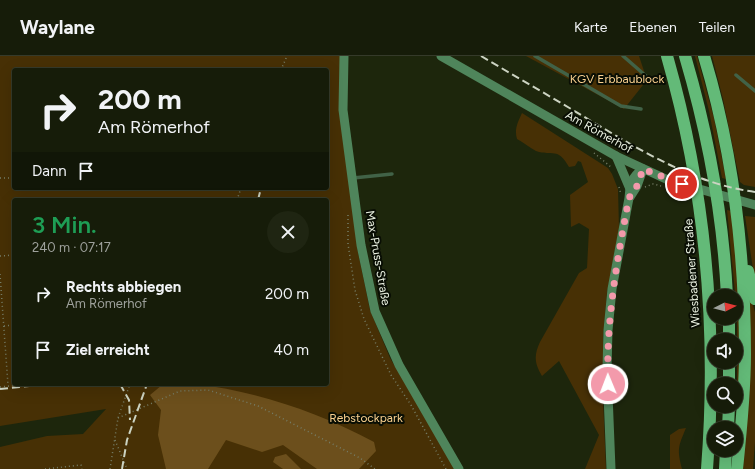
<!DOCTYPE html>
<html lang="de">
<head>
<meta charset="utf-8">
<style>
	:root { --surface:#161c09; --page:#1f2512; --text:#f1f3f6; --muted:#9ea19c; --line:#353a2a }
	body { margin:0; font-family:Figtree,sans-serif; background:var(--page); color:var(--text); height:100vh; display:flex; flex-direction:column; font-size:15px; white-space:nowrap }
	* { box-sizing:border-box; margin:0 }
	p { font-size:13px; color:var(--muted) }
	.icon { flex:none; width:22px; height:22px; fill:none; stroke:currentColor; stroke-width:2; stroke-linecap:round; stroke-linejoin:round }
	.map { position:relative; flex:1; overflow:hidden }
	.drawer { position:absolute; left:12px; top:142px; width:317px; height:188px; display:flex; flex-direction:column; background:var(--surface); border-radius:4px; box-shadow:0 4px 16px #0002,0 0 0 1px var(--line) }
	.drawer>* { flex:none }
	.banner { position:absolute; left:12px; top:12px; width:317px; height:122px; border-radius:4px; box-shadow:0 4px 16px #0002,0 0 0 1px var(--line); background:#161c09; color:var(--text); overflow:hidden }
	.needle { width:26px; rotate:84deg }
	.controls { position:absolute; left:707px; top:233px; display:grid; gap:8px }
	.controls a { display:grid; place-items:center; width:36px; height:36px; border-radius:50%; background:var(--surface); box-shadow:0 4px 16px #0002,0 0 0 1px var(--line); font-size:20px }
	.pin { position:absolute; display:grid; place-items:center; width:34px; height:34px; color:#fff; margin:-17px; border:2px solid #fff; border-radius:50%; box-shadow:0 1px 4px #0007 }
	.me { position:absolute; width:44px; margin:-22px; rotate:359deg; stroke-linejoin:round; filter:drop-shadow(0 0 3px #0008) }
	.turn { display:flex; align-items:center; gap:14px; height:84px; padding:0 20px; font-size:18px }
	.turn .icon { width:52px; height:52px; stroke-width:2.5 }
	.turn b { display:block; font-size:28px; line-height:34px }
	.then { display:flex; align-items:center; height:38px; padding:0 20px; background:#0003; gap:8px; font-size:15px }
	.round { display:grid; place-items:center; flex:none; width:42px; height:42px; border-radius:21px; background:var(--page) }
	.headline { display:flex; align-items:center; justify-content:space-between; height:68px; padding:0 20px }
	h1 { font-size:24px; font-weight:600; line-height:30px; color:#1e9e55 }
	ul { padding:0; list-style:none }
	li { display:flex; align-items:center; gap:12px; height:56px; padding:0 20px }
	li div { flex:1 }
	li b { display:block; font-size:15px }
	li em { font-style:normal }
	header { display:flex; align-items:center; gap:24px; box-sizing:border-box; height:56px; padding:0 20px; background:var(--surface); border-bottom:1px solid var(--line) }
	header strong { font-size:19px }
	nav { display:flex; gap:22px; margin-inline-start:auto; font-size:14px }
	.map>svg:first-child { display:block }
	.green { fill:#473005; fill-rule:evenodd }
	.forest { fill:#6c4f1c }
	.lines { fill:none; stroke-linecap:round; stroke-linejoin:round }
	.path { stroke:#767e68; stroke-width:1.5; stroke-dasharray:1 3; stroke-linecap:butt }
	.lane { stroke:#416247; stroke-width:3.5 }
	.secondary { stroke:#4f855b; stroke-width:9 }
	.highway { stroke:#63ba78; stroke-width:12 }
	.rail { stroke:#ccd3c2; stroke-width:2; stroke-dasharray:8 4; stroke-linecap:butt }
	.route { stroke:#f39aab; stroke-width:7; stroke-dasharray:0 12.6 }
	.labels { text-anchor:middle; stroke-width:4; stroke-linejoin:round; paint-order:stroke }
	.park-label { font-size:12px; fill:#fad08f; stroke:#090e04 }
	.street-label { font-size:12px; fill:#eaf1e1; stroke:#090e04 }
</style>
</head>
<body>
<header>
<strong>Waylane</strong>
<nav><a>Karte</a><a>Ebenen</a><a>Teilen</a></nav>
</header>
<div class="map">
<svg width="755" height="413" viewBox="0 0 755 413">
	<rect width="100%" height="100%" fill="#1d260c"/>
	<g class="green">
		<path d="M0,0h341l7,103 10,93 12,58 20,48 66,111h-456v-22l47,-11 36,-2 23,-25 -106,17zM14,14h313v118h-313zM14,144h313v184h-313z"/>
		<path d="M526,0h113l8,24 -23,29z"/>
		<path d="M695,0h2l17,62 12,61 -4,-1 -13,-67z"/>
		<path d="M712,0h43v131l-11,-2 -4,-3 -17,-83z"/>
		<path d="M522,57l86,55 4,6 6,15 1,39 -12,65 -4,43v63l3,70h-21l14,-34 -40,-74 -17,15c-8,-13 -8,-21 -2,-34l39,-69 8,-5 2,-39 -10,-6 -8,4 -1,-32 18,-13 -7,-20 -3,-1 -3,5 -6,1c-12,-21 -16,-10 -33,-16 -6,-3 -13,-9 -19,-12 -3,-10 1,-17 5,-26z"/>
		<path d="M727,154l4,1 6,50 4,75 -4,85v-108z"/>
		<path d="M745,160l10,1v65z"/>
		<path d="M748,233l7,23v130l-2,27h-10z"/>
		<path d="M686,372c-8,19 -9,21 -4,41h-12v-34l9,-6z"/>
	</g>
	<g class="forest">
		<path d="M196,328c63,8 122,28 178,58l2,9 -17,18h-42l-34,-24 -21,7 -36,-12 -18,29h-42l-8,-34 3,-25 -11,-15 12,-10z"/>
		<path d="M286,398l15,15h-18l-10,-7 2,-5z"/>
	</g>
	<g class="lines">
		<g class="path">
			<path d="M281,14l6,-14"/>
			<path d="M594,97l17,14"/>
			<path d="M0,122h14"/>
			<path d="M619,131l2,7"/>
			<path d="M645,131l8,-3 8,2"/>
			<path d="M237,144l4,-12"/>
			<path d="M348,159v29l7,46 9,29 27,56 20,30 35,64"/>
			<path d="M0,200l14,-1"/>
			<path d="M0,218l8,111"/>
			<path d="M4,270l10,-1"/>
			<path d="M0,331l28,-3"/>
			<path d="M118,362l62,-27 28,-1 50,16 102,52 15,11"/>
			<path d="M115,384l12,29"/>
			<path d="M45,413l36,-4 1,4"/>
			<path d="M110,413l8,-51 12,-34"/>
		</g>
		<g class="lane">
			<path d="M535,0l86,50 20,3"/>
			<path d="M623,0l23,20"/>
			<path d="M736,19l19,16"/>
			<path d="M353,122l39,-4"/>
		</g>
		<g class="secondary">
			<path d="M344,0l-1,54 18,135 14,66 24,54 60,104"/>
			<path d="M441,0l175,100 52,24 87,25"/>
			<path d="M616,100l14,33"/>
			<path d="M630,141l7,-11 6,-17"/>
			<path d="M611,413l-4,-100 1,-39 4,-41 17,-91c1,-13 2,-21 14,-29"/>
		</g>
		<g class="highway">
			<path d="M667,0c39,136 51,272 40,413"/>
			<path d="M685,0c23,78 38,159 42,240"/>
			<path d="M704,0c29,96 41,198 41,298 0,39 -4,77 -8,115"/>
			<path d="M748,215l7,28"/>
			<path d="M729,262v22"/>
			<path d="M729,328v-22"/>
			<path d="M728,372l1,-22"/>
			<path d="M725,413l1,-19"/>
		</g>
		<g class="rail">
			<path d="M481,0c37,22 74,43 110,65 51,30 104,63 164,71"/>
			<path d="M258,144l3,-12"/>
			<path d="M120,328l9,16 1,20"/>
			<path d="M0,333l48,-5"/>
			<path d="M122,413l5,-29 20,-56"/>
		</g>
	</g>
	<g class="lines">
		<path class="route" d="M608,328c-2,-64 9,-124 21,-186l8,-12 6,-17 39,15"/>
	</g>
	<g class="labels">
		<g class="park-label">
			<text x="617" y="27">KGV Erbbaublock</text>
			<text x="366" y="366">Rebstockpark</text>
		</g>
		<g class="street-label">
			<text transform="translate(599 76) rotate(29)" y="4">Am Römerhof</text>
			<text transform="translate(378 202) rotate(80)" y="4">Max-Pruss-Straße</text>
			<text transform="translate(692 217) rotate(-94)" y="4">Wiesbadener Straße</text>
		</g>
	</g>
</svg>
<div class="controls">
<a><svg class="needle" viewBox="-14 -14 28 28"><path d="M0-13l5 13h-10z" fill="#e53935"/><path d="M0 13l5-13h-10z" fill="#9ea19c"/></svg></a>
<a><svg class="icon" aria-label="sound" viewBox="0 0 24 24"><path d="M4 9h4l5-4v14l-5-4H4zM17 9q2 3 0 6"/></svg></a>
<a><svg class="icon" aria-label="search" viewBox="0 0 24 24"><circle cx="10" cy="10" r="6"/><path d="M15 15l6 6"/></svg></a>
<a><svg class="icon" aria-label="layers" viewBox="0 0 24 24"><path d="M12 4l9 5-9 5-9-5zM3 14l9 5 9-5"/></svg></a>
</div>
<div class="pin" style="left:682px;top:128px;background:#d93025"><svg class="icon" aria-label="arrive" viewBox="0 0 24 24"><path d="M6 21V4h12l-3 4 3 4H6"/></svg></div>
<svg class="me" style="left:608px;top:328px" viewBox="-20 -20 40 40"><circle r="17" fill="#f39aab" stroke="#fff" stroke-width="3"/><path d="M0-11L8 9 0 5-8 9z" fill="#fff"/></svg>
<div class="banner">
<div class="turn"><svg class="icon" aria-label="right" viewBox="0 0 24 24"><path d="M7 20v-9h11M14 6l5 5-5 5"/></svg><div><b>200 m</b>Am Römerhof</div></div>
<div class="then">Dann<svg class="icon" aria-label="arrive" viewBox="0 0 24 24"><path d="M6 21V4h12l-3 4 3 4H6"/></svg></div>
</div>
<section class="drawer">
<div class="headline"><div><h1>3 Min.</h1><p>240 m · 07:17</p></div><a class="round"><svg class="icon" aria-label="close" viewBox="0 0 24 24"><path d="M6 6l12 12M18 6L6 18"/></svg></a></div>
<ul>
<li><svg class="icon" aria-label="right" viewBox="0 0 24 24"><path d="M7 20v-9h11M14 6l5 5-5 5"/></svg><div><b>Rechts abbiegen</b><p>Am Römerhof</p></div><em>200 m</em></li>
<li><svg class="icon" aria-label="arrive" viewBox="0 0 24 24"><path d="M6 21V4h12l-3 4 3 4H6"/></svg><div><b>Ziel erreicht</b></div><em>40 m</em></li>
</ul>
</section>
</div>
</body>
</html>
